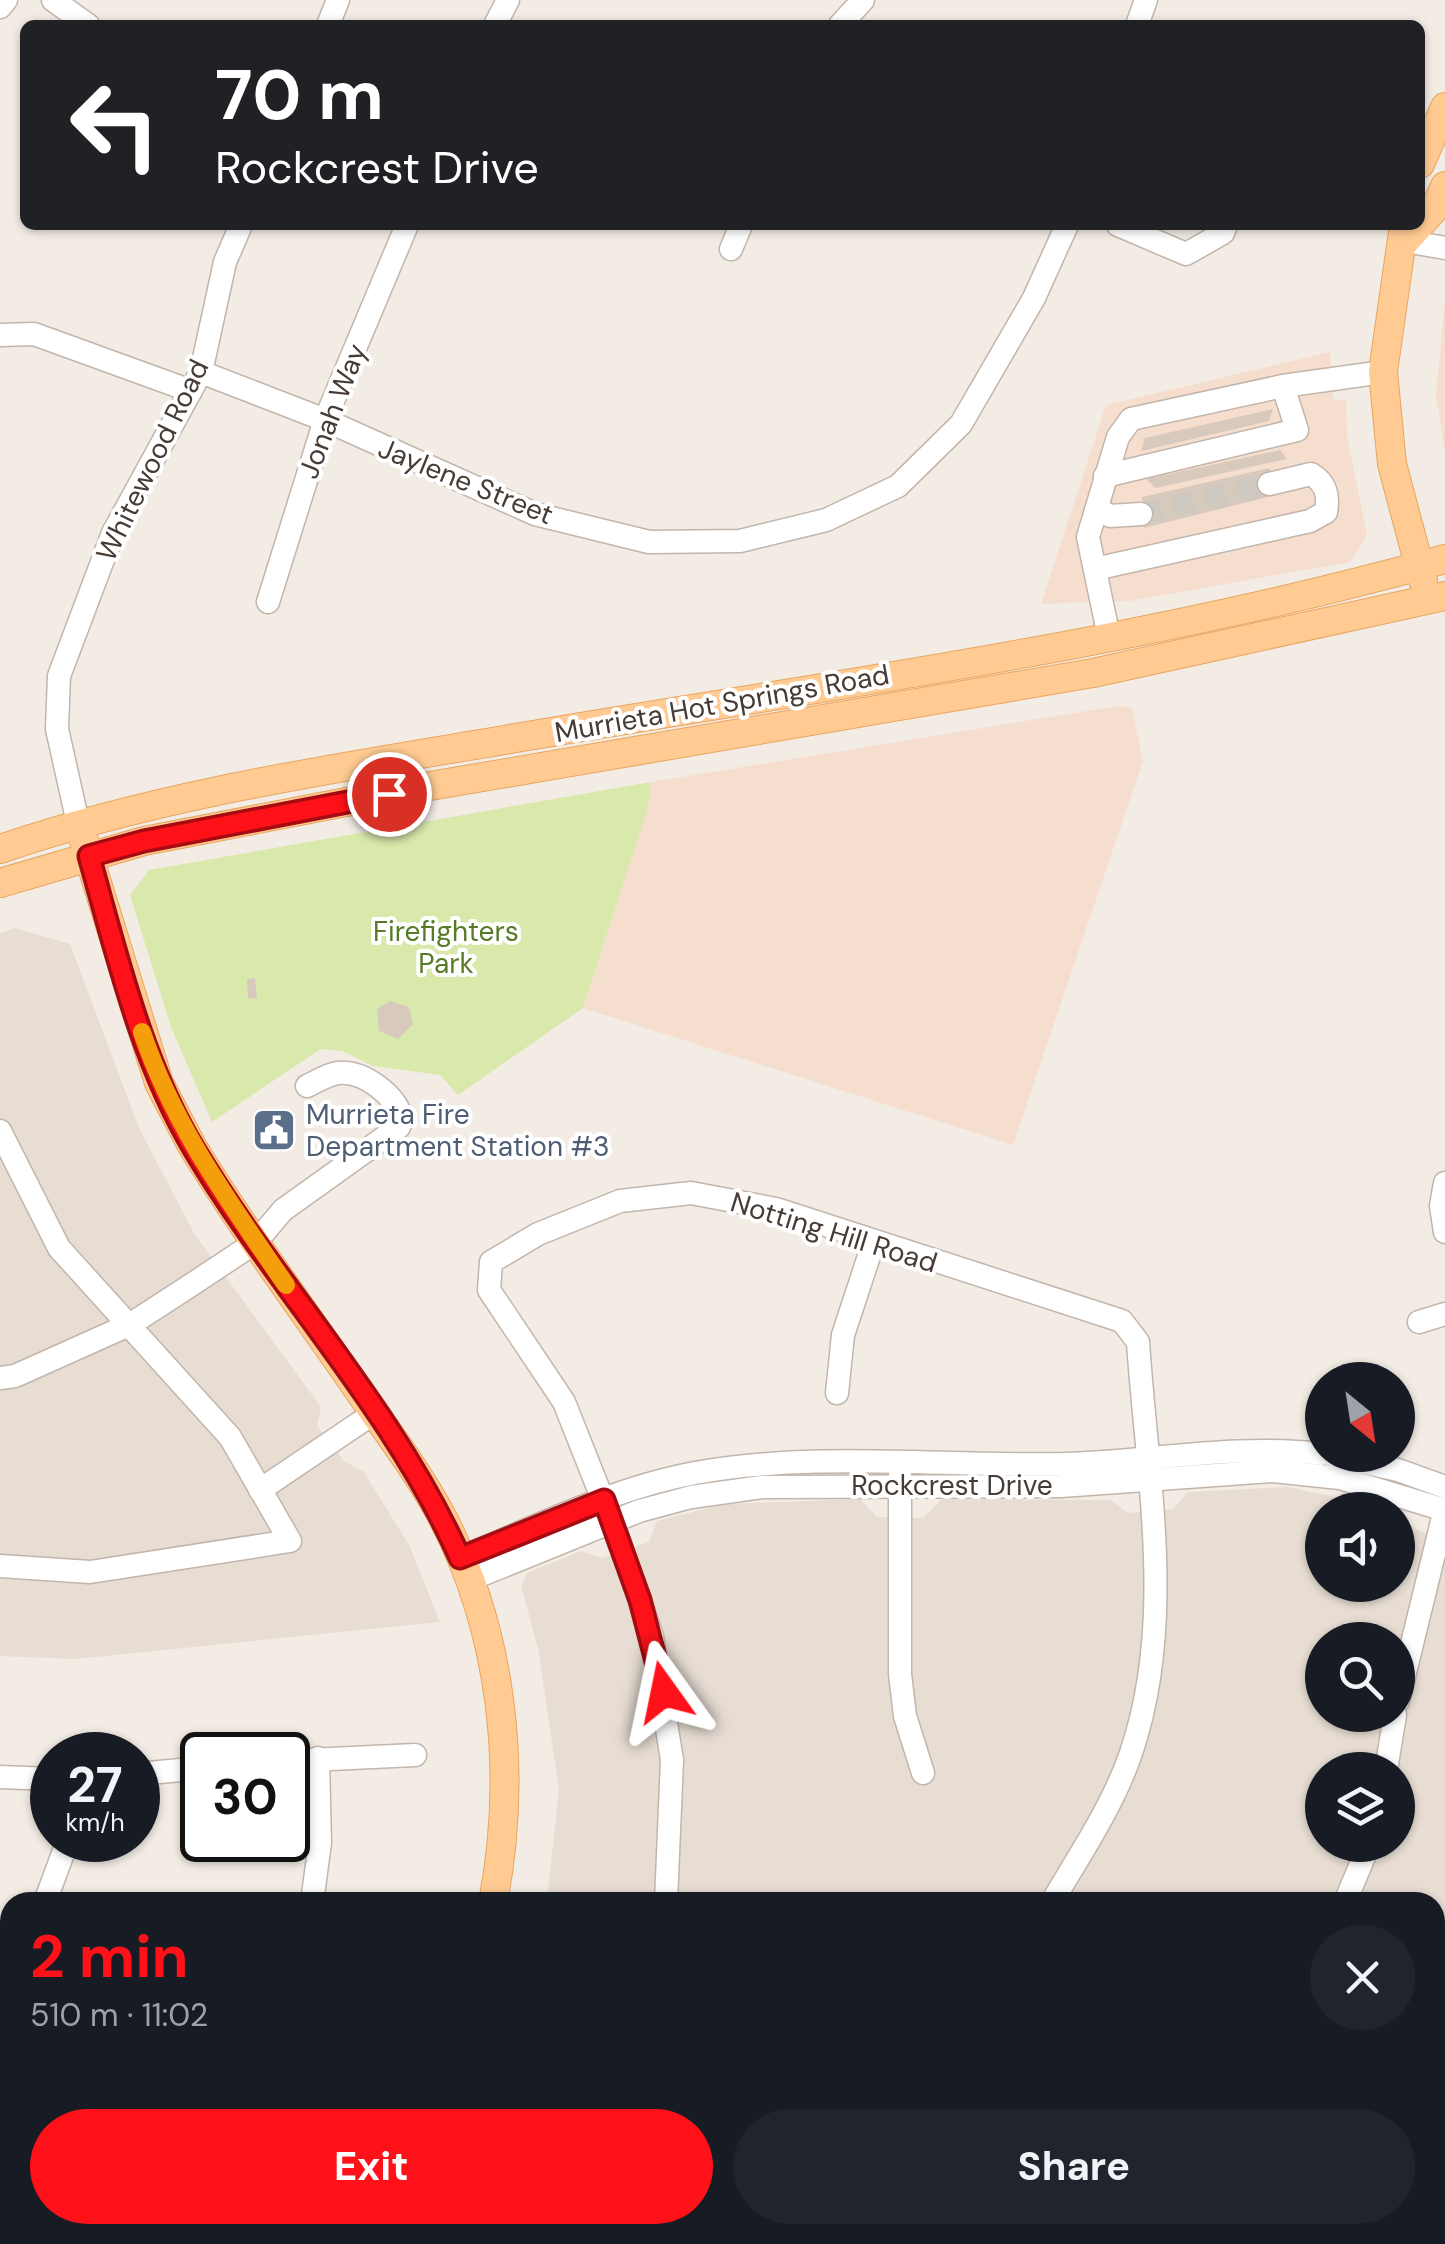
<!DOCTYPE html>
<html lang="en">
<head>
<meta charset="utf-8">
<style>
	:root { --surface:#171b24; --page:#20242c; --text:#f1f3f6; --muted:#9ea1a6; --accent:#ff111a }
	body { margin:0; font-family:"DM Sans",sans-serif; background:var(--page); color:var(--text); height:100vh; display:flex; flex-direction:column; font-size:38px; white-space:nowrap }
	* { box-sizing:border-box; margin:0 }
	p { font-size:32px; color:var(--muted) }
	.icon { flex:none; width:55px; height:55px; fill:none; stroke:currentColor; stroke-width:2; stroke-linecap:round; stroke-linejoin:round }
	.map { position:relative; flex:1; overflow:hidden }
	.side { position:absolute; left:0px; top:1892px; width:1445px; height:352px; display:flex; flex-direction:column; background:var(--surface); border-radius:30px 30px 0 0; box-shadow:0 2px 8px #0004 }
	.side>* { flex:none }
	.banner { position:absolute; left:20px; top:20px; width:1405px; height:210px; border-radius:15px; box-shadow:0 2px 8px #0004; background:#202124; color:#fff; overflow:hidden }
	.needle { width:65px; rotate:150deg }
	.controls { position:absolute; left:1305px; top:1362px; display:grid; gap:20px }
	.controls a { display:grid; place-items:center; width:110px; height:110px; border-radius:50%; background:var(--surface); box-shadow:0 2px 8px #0004; font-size:50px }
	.speed { position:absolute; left:30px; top:1732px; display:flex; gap:20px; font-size:50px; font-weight:700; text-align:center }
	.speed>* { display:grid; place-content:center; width:130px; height:130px; border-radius:50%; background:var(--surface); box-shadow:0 2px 8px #0004; line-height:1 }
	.speed small { font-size:25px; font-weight:400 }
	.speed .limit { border:5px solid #111; border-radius:15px; background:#fff; color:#111 }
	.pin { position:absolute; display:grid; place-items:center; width:85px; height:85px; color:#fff; margin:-42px; border:5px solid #fff; border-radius:50%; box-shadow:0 2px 10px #0007 }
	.me { position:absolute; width:110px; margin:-55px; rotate:348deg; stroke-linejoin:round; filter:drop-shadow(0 0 8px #0008) }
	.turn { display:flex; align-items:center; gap:35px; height:210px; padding:0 30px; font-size:45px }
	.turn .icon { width:130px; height:130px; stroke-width:2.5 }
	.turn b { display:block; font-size:70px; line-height:85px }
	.round { display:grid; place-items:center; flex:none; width:105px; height:105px; border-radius:52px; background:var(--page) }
	.headline { display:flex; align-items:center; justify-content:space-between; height:170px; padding:0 30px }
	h1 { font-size:60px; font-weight:700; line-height:75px; color:var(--accent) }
	.cta { display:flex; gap:20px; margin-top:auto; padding:20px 30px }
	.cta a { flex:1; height:115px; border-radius:60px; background:var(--accent); color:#fff; font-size:40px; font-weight:700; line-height:115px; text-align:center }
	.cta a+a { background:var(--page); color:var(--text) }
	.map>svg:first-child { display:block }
	.residential { fill:#e7ddd3; fill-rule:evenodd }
	.commercial { fill:#f6decf }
	.green { fill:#d9e9ac }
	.building { fill:#d8c9bd }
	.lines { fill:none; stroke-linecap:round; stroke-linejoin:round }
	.minor-tunnel { stroke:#d0c9c2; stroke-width:22; stroke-dasharray:22 11; stroke-linecap:butt }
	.minor-casing { stroke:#c2b5ab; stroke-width:25 }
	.major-casing { stroke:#e8a55f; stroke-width:30 }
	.minor { stroke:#fff; stroke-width:22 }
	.major { stroke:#ffcb93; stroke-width:28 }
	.route-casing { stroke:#a60b11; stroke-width:25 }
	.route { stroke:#ff111a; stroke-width:18 }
	.slow { stroke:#f59e0b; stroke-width:18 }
	.labels { text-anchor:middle; stroke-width:8; stroke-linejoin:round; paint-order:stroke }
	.street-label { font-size:28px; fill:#463c35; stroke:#fff }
	.park-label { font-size:28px; fill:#567a26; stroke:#fff }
	.service-label { font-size:28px; fill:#4e5e75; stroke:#fff; text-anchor:start }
</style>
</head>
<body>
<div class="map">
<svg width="1445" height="2244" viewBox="0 0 1445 2244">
	<rect width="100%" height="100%" fill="#f3ece5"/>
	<g class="residential">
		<path d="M15,928l55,16 69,184 56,107 126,172 -4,19 27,35 20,11 45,73 31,77 -365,37 -75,-3v-723z"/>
		<path d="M1287,1487l110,23h-75v75h76v-75l16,18 31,14v702h-1032l4,-9h1018v-333h-888l12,-113 -21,-141 -17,-62 6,-13 54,-22 21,7 47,-16 8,-21 69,-17 134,-5 17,18 46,1 19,-19 168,1 18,13 45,-4 15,-17zM1322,1640h76v75h-76zM1322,1770h76v75h-76z"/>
	</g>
	<g class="commercial">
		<path d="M1445,299v153l-9,-57z"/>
		<path d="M1330,352l3,48h13l1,36 20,99 -17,27 -220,39 -89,3 65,-199z"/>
		<path d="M1117,706l15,2 11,53 -130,384 -430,-137 65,-201 3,-25z"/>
	</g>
	<path class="green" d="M651,782l-3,25 -65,201 -125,87 -18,-20 -67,-9 -31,-15 -21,-2 -109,73 -41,-95 -41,-132 19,-25z"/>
	<g class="building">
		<path d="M1273,409l-4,12 -128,30 4,-13z"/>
		<path d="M1280,450l7,9 -131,29 -10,-9z"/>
		<path d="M1270,468l2,28 -128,32 -6,-25 5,-1 -1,-5z"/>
		<path d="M255,978l2,20 -9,1 -1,-20z"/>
		<path d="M390,1001l19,6 4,17 -15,15 -19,-8 -2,-22z"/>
	</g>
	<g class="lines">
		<path class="minor-tunnel" d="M1141,514l128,-30"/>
		<g class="minor-casing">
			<g id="minor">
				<path d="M53,0l35,25"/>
				<path d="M0,7l6,-7"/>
				<path d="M328,25l10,-25"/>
				<path d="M495,25l13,-25"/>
				<path d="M840,25l23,-25"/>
				<path d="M1137,25l9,-25"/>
				<path d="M1118,225l68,29 37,-21 3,-8"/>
				<path d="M1405,241l40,7"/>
				<path d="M731,249l10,-24"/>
				<path d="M0,335l34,-1 157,57"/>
				<path d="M201,372l124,48 210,94 114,28 91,-1 86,-21 72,-34 63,-62 73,-126 33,-73"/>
				<path d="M1105,476l192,-46 -14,-44"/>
				<path d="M1097,508l13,8 31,-2"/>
				<path d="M1095,569l215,-48 16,-9c3,-17 0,-29 -15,-38l-42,10"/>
				<path d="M268,602l57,-182 82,-195"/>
				<path d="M1109,637l-21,-100 30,-100 13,-18 152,-33 100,-14"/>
				<path d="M78,823l-21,-94 2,-53 54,-143 88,-161 24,-110 16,-37"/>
				<path d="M0,1131l59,117 171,189 60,104 -200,31 -90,-6"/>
				<path d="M1445,1183l-4,23 4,26"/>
				<path d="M1419,1322l26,-8"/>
				<path d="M0,1378l15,-2 116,-52 57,-37 68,-45 27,-32 116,-83 3,-8c-6,-24 -39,-49 -64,-46 -10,1 -22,9 -31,13"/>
				<path d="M837,1393l6,-58 30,-91"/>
				<path d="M1331,1455l67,15 47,17"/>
				<path d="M900,1475v199l5,42 18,57"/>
				<path d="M260,1490l114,-77"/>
				<path d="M460,1558c76,-31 154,-70 235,-85 121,-22 248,-6 371,-9 86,-3 170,-20 256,-10"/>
				<path d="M469,1580l170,-69 52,-14 71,-10 299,-1 212,-15 67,7 105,32"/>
				<path d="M1398,1701l47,-192"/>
				<path d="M288,1761l127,-6"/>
				<path d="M1386,1770l9,-55"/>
				<path d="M138,1774l64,-6"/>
				<path d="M0,1777l52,2"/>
				<path d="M45,1902l23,-62"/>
				<path d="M312,1902l8,-59 -2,-85"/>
				<path d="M666,1902l6,-142 -20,-124 -34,-98 -54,-136 -75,-112 2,-28 47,-28 82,-33 71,-8 85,16 346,112 16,21c9,136 38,279 -7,411 -18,53 -51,101 -79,149"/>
				<path d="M1345,1902l24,-57"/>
				<path d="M0,1990l10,-19"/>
				<path d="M618,2235l2,9"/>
				<path d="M1268,2235l2,9"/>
				<path d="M145,2244l5,-9"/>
				<path d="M922,2244l1,-9"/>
			</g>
		</g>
		<g class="major-casing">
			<g id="major">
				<path d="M1420,164l25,-57"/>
				<path d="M1404,225l-21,147 9,92 31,116"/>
				<path d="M1405,241l30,-33 10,-22"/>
				<path d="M84,841l75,242 33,63c53,86 114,168 171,251 26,37 54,74 76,114 64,118 79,261 54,391"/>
				<path d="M0,849c164,-56 339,-81 510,-110 312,-53 629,-94 935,-180"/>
				<path d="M0,883l144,-42 280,-54 669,-114 352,-77"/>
				<path d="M343,2244l5,-9"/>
			</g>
		</g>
		<use href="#minor" class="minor"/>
		<use href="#major" class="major"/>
	</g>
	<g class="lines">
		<g class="route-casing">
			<path id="route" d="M389,794l-245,47 -55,15c28,99 52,204 105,293 83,139 200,260 266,409l144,-58 36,100 24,92"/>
		</g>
		<use href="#route" class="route"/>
		<path class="slow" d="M142,1032c32,95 88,171 144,253"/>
	</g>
	<defs>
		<g id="civic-square" transform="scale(2.25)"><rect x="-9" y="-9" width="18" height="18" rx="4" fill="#5c6f8a" stroke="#fff"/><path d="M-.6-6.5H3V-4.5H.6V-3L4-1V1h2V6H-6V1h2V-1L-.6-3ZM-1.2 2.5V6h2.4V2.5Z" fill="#fff"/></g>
	</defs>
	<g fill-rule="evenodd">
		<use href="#civic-square" x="274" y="1130"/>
	</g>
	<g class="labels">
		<g class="street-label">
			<text transform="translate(332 411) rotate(-69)" y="10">Jonah Way</text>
			<text transform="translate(152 460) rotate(-64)" y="10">Whitewood Road</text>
			<text transform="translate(466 481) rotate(22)" y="10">Jaylene Street</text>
			<text transform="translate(722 703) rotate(-10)" y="10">Murrieta Hot Springs Road</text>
			<text transform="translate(834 1232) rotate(17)" y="10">Notting Hill Road</text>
			<text x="952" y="1495">Rockcrest Drive</text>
		</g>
		<g class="park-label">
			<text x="446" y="941">Firefighters<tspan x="446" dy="32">Park</tspan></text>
		</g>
		<g class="service-label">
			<text x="306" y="1124">Murrieta Fire<tspan x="306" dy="32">Department Station #3</tspan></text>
		</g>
	</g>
</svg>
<div class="controls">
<a><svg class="needle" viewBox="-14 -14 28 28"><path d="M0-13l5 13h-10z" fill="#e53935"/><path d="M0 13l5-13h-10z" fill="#9ea1a6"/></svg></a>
<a><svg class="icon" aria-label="sound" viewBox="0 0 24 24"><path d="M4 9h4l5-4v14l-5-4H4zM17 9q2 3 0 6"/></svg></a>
<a><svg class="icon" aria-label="search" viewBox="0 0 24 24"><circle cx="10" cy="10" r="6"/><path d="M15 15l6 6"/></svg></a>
<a><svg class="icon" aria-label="layers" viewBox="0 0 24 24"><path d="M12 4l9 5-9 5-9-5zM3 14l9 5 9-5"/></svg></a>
</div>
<div class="speed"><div>27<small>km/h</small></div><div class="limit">30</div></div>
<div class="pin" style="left:389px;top:794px;background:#d93025"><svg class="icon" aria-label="arrive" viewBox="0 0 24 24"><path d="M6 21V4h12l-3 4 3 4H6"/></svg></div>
<svg class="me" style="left:664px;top:1692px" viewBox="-20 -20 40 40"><path d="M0-17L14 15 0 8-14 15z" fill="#ff111a" stroke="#fff" stroke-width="4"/></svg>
<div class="banner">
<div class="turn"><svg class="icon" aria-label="left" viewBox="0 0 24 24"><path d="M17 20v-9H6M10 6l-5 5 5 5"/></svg><div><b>70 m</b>Rockcrest Drive</div></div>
</div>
<section class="side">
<div class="headline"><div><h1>2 min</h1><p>510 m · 11:02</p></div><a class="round"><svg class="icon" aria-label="close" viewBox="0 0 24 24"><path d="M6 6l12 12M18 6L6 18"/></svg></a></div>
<div class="cta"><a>Exit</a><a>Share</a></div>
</section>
</div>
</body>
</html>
